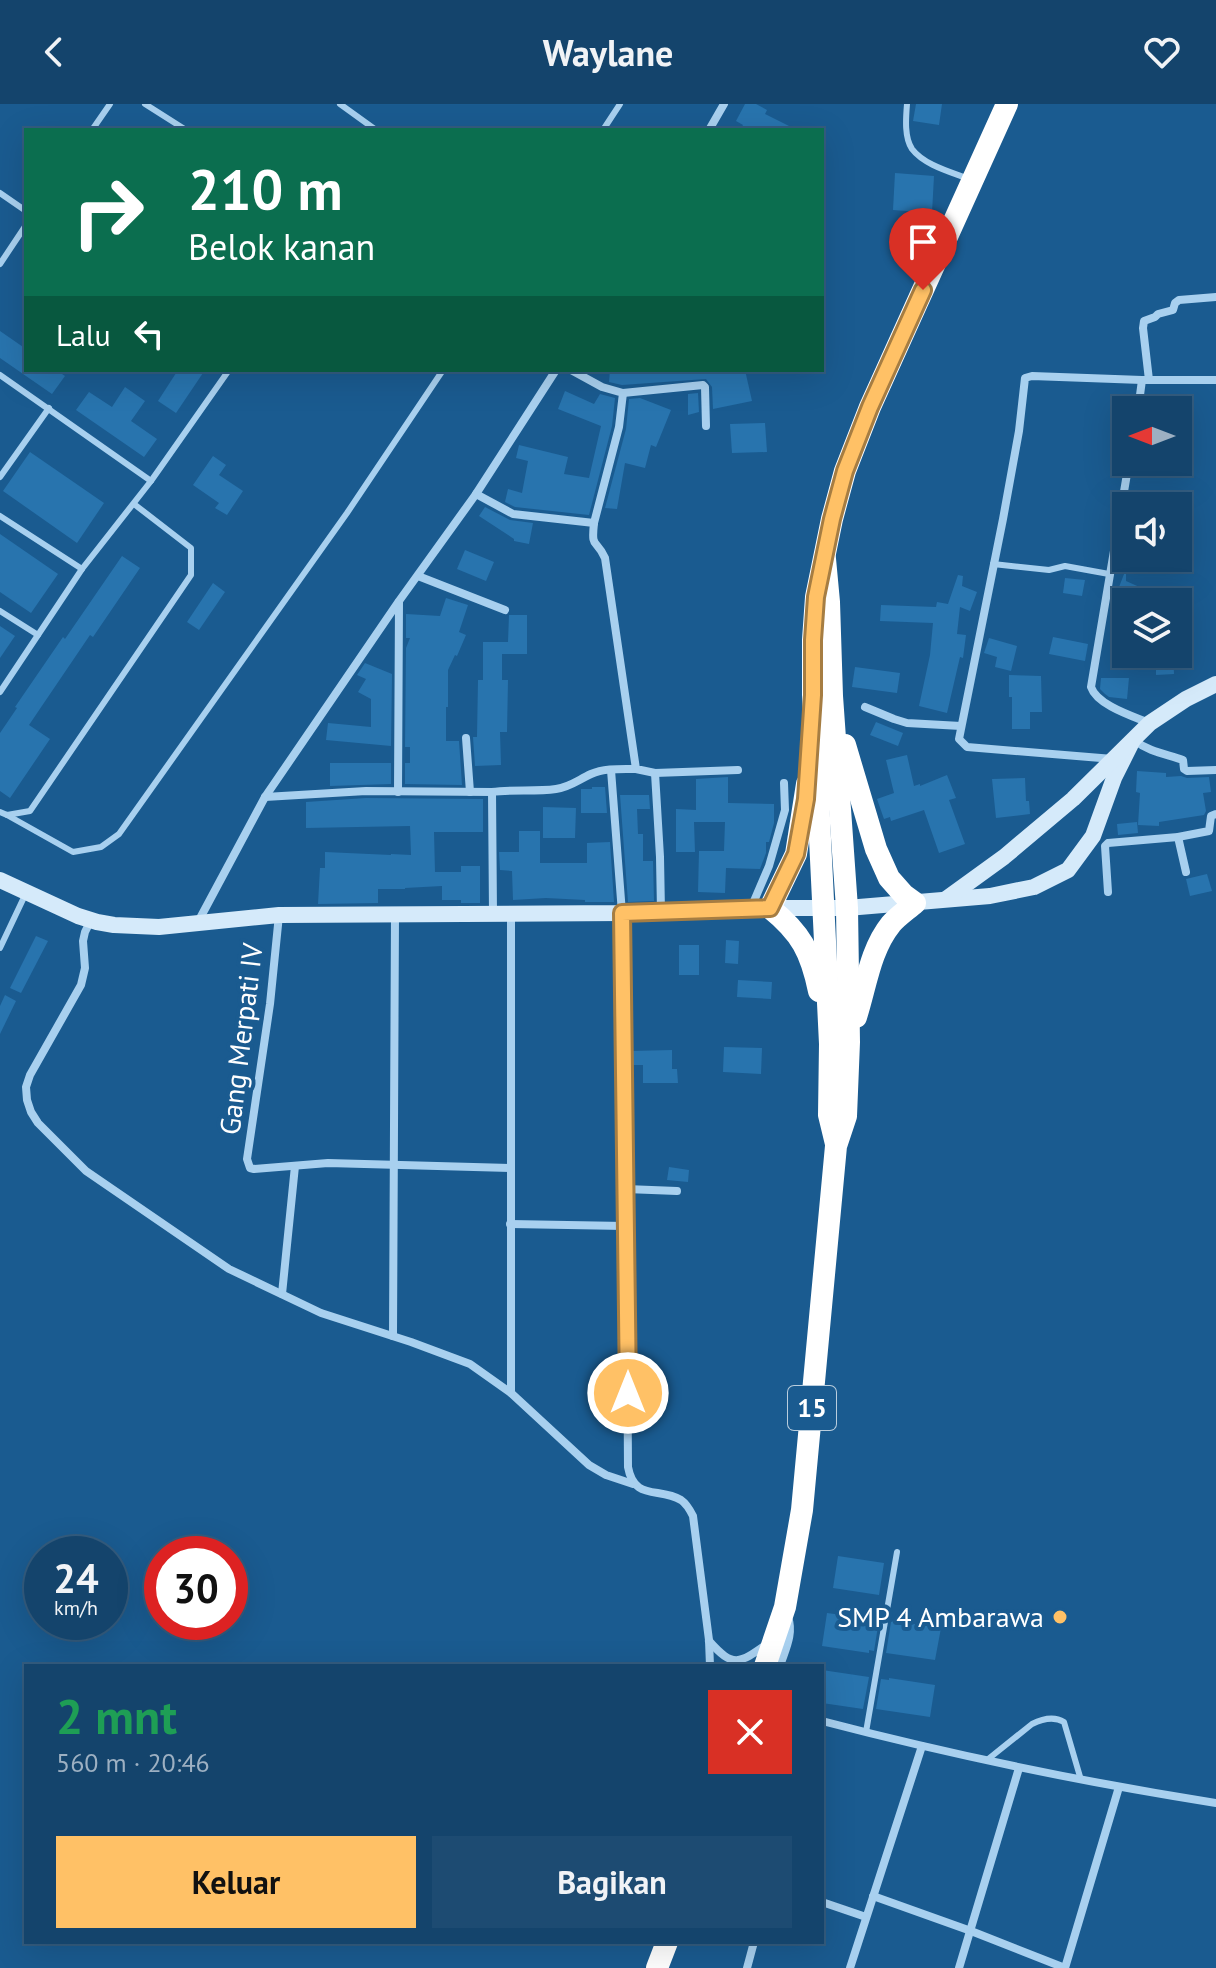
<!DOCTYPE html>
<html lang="id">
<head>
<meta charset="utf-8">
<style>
	:root { --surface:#14446c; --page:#1d4b72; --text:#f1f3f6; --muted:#9db0c2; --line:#335c7f; --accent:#ffc166 }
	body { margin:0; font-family:"PT Sans",sans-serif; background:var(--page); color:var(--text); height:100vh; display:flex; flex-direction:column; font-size:30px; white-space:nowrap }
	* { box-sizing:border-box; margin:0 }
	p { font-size:26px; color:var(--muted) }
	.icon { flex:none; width:44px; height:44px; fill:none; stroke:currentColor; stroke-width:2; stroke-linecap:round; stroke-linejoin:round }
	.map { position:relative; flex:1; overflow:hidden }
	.sheet { position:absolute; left:24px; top:1560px; width:800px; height:280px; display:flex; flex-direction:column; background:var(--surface); border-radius:0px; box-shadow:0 8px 32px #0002,0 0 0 2px var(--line) }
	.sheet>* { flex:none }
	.guide { position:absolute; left:24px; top:24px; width:800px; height:244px; border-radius:0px; box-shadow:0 8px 32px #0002,0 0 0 2px var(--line); background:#0b6e4f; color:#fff; overflow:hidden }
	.needle { width:52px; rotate:270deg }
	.controls { position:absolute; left:1112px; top:292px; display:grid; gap:16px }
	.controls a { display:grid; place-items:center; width:80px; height:80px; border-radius:0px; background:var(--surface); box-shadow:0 8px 32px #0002,0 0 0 2px var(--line); font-size:40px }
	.speed { position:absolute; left:24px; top:1432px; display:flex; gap:16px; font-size:40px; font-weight:700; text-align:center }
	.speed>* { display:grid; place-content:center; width:104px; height:104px; border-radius:50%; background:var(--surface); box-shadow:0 8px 32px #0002,0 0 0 2px var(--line); line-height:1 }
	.speed small { font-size:20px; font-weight:400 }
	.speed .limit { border:12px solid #d22; background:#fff; color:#111 }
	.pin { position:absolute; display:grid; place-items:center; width:68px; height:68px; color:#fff; margin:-82px -34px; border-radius:50% 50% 50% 0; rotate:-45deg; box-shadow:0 0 8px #0007 }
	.pin .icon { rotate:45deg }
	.me { position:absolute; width:88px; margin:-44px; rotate:0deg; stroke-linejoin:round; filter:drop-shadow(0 0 6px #0008) }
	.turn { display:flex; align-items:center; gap:28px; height:168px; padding:0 32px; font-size:36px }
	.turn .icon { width:104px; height:104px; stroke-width:2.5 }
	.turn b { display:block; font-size:56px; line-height:68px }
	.then { display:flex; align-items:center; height:76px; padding:0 32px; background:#0003; gap:16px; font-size:30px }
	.round { display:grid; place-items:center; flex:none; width:84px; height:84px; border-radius:0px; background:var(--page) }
	.summary { display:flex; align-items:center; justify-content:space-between; height:136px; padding:0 32px }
	h1 { font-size:48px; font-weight:800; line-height:60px; color:#1e9e55 }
	.button { display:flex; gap:16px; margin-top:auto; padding:16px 32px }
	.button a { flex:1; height:92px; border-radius:0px; background:var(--accent); color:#111; font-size:32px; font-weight:800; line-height:92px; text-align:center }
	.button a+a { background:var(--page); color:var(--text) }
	header { display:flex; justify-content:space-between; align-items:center; height:104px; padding:0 32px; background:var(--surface); font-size:36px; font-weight:800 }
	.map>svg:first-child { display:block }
	.building { fill:#2874ae }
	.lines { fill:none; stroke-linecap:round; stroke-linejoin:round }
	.lane { stroke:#a8d0ef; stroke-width:6 }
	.street { stroke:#a8d0ef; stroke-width:8 }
	.secondary { stroke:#d5eafa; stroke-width:16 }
	.highway { stroke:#fff; stroke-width:22 }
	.route-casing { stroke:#a67d42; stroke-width:20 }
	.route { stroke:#ffc166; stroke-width:14 }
	.poi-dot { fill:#ffc166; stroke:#1a5b90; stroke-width:3 }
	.labels { text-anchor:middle; stroke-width:8; stroke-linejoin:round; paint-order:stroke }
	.shield { fill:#1a5b90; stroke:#bacede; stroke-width:2 }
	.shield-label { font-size:26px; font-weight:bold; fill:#fff }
	.street-label { font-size:28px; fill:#fff; stroke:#1a5b90 }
	.poi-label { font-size:28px; fill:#fff; stroke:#1a5b90; text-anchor:end }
</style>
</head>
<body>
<header><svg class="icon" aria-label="back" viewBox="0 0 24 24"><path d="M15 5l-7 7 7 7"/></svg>Waylane<svg class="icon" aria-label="heart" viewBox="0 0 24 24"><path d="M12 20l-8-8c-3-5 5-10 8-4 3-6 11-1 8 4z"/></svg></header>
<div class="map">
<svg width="1216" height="1864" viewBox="0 0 1216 1864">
	<rect width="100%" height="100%" fill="#1a5b90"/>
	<g class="building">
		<path d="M745,0h11l11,6 -2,4 32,16h-57l3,-5 -7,-4z"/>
		<path d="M916,0h26l-3,21 -26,-4z"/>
		<path d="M895,69l39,3 -2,37 -39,-3z"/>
		<path d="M0,227l26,18v21h30l9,6 -13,18 -52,-36z"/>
		<path d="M178,266h27l-29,43 -18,-12z"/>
		<path d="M610,266h135l7,31 -39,8 -1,-22 -6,-8 -84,6 -13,-3z"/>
		<path d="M125,283l20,14 -14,20 26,18 -13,18 -68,-47 13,-18 23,15z"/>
		<path d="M565,287l29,13 6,-10 15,4 -3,28 -23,89 -74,-8 -10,-5 3,-13 14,4 6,-32 -12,-3 3,-13 49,12 -4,17 25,4 12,-52 -43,-17z"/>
		<path d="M698,289l1,19 -11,3v-21z"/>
		<path d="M640,294l31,12 -15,37 -5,-2 -6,23 -20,-5 -8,46 -12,-1 21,-79 3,-30z"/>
		<path d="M765,319l2,29 -35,1 -2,-29z"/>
		<path d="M30,348l74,51 -27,40 -74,-52z"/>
		<path d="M213,352l13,9 -7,10 24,16 -16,24 -12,-7 4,-5 -26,-18z"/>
		<path d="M485,403l25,13 23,3 -4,21 -15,-3v-2l-35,-23z"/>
		<path d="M0,430l58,40 -27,39 -31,-21z"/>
		<path d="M465,446l29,12 -8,19 -29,-12z"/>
		<path d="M122,452l18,12 -47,69 -3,-2 -61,90 21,14 -40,59 -10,-7v-58l17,-25 -2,-1 48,-70 2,2z"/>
		<path d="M1126,465v12l47,21h-47v10l-14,-7z"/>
		<path d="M958,471l5,1 -1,10 15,6 -7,19 -10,-4 -3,27 9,1 -3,23 -3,-1 -13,56 -28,-7 11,-51 3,-32 -53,-2 1,-16 55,2 1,-5 11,2z"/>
		<path d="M1065,474l20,2 -3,16 -19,-3z"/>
		<path d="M213,479l12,9 -26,38 -12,-8z"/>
		<path d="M446,494l22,7 -9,27 7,3 -9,21 -2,-1 -7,15v37h-2v34h13l3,44 -57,-1v-21h5v-16h-5l1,-99 4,-10h-4v-24l34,2z"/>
		<path d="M509,511h18v39h-25v26h6l-1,52h-7l1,33 -26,1 -2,-29h4l1,-57h5v-38h25z"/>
		<path d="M0,522l15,10 -15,22z"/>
		<path d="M1053,533l35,7 -3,17 -36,-7z"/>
		<path d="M989,534l28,8 -6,25 -16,-4 2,-10 -13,-4z"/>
		<path d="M1112,547l14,1v2h47l1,20 -18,1v-5l-44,-4z"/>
		<path d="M365,559l27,11 -1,72 -65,-6 2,-17 43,4v-28l-13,-7 8,-13 -9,-4z"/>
		<path d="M855,563l45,6 -3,20 -45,-6z"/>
		<path d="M1009,571l32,1 1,36h-12v17h-18v-32h-3z"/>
		<path d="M1101,574h28l-2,21 -18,-2 -4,-3 -5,-5z"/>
		<path d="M876,618l27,11 -5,13 -28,-11z"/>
		<path d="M907,651l7,31 6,-2v2l27,-11 9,23 -7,2 16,44 -26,9 -15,-43 -33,11 -1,-4 -6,2 -7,-20 17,-6 -8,-33z"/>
		<path d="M330,659h61v21l-61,2z"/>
		<path d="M1137,667l29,2v4l15,-1 6,2 22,-1 2,15 -8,1 3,18 -2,4 -45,7v4l-21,-1 2,-32 -4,-1z"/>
		<path d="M728,673v26l46,1v19l-5,19h-3v11l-6,16 -34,-1 -1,25 -27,-1 1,-41h25l1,-29h-31l1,30h-19v-43l20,1v-31z"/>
		<path d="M1025,674l1,23h3l1,13 -34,4 -4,-39z"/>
		<path d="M592,683h13l2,26h-26v-24h11z"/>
		<path d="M620,691h29l1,14h-13l1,25h5v27h10l1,40 -26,1z"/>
		<path d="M366,694l117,1v33h-49l1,40h26v-6h19v37h-19v-3h-19v-14l-37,2v1h-27v14l-60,1 2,-36h5v-16l66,3v-1l20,1 -1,-29 -104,2v-26z"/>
		<path d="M543,703l33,1 -1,30h-32z"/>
		<path d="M1137,718l1,11 -20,2 -1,-11z"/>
		<path d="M519,727h21v32h47v-20l23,-1 4,60h-29v-2l-39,-2 -33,2 -1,-29 -12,-1 -1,-18h20z"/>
		<path d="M1207,770l5,17 -22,5 -4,-17z"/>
		<path d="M36,832l12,5 -27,52 -11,-5z"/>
		<path d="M726,836l13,1 -1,23 -13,-1z"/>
		<rect x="679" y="841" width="20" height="30"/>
		<path d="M738,876l34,2 -1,17 -34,-2z"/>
		<path d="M5,891l11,6 -16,33v-28z"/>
		<path d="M724,943l38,1 -1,26 -38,-2z"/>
		<path d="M672,946v19h5l1,14h-35v-18h-11l-1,-14z"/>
		<path d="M669,1063l20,3 -1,12 -21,-2z"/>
		<path d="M838,1452l46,7 -5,32 -46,-7z"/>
		<path d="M827,1509l52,7 -5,31 -5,-1v3l-47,-7z"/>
		<path d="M894,1517l47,7 -6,32 -49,-7 5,-31z"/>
		<path d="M822,1566l47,7 -6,32 -41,-6z"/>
		<path d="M889,1574l46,7 -5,32 -54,-8 5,-30 8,1z"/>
	</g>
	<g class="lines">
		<g class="lane">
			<path d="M145,0l41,26"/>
			<path d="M340,0l36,26"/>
			<path d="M907,0c-1,13 -3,33 5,45 12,16 39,23 57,30"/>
			<path d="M92,26l18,-26"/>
			<path d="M603,26l17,-26"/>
			<path d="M0,89l26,18"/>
			<path d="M0,160l26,-39"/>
			<path d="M0,271l151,106 -69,88 -82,123"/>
			<path d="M0,373l49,-69"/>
			<path d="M151,377l78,-111"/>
			<path d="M0,412l82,53"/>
			<path d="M993,460l56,6 16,-4 44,8"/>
			<path d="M0,507l38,24"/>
			<path d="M0,708l7,3 23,-4 161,-236v-27l-57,-44"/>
			<path d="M7,711l66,37 28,-5 18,-13 228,-321 96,-143"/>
			<path d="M0,844l26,-55"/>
			<path d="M866,1628l31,-180"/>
			<path d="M987,1656l45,-36c10,-5 22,-8 32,-2l17,58"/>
		</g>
		<g class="street">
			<path d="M709,26l15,-26"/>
			<path d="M571,266l31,17 21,6 -4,34 -25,96c-3,27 2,15 11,35l31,211 19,4 83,-3"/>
			<path d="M1149,276l-6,-52 1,-7 11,-4 3,-3 15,-4 2,-7 4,-3 37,-3"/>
			<path d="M623,289l80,-8 2,2 1,39"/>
			<path d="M1138,306l4,-30h74"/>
			<path d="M1129,358l-38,225c6,18 41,29 58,36"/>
			<path d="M476,390l37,20 81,9"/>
			<path d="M418,472l87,34"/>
			<path d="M865,603l29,12 13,4 54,3"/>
			<path d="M466,634l4,54"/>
			<path d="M1134,636c15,12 32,14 49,20l1,9 3,2 29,-1"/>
			<path d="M1113,655l-146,-12 -8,-8 44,-220 16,-88 6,-53 7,-2 110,4"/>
			<path d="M611,666l11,143 4,240 2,314c6,34 31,20 53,33 6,4 9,10 12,16l16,124 1,26"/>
			<path d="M655,669l5,84 1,55"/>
			<path d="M398,688l1,-190"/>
			<path d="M492,688c21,-3 43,0 64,-3 14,-2 22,-9 35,-15 13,-6 30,-5 45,-5"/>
			<path d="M265,693l101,-6 126,1 1,122"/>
			<path d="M1178,733l8,35"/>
			<path d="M1108,788l-3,-46 3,-3 70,-6 31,-6 2,-15 5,-2"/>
			<path d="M751,804l18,-42 16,-56 -1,-27"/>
			<path d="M511,810v479l78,72 17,10 27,9"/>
			<path d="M279,811l-9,89 -23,155 3,9 4,1 74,-6 182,5"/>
			<path d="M91,816l-6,12 -2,9 2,27 -4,17 -51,90 -4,12 1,13 4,12 7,11 48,48 143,98 92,44 90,29 59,22 41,29"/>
			<path d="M198,818l67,-125 134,-196 77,-107 80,-124"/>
			<path d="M626,1085l51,2"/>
			<path d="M510,1120l115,2"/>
			<path d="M282,1190l13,-128"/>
			<path d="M393,1232l2,-421"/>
			<path d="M709,1537c24,27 30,23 58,3"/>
			<path d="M780,1562c5,-16 14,-32 8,-49"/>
			<path d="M822,1617c130,34 261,61 394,82"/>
			<path d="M873,1792l98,35 94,37 54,-181"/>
			<path d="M822,1798l44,15"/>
			<path d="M747,1864l7,-26"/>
			<path d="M850,1864l72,-222"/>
			<path d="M959,1864l60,-200"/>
		</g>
		<g class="secondary">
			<path d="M0,776l78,36 19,6 17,3 45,2 120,-12 343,-2 148,-5h77l143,-12 44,-9 34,-17 25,-34 21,-58 18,-36"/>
			<path d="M946,795l58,-42 69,-58 77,-76 36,-24 30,-15"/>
		</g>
		<g class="highway">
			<path d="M845,641l31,104 13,29 15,17 11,8c-8,7 -17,13 -24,21 -21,26 -25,62 -35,93"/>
			<path d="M807,680l-11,70 -26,54c31,25 41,44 49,83"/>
			<path d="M836,1040l-7,-29 1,-71 -17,-349v-55l3,-43 16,-78 13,-48 25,-64 137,-303"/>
			<path d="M765,1562l20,-59 17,-97 34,-364 10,-30 3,-74 -2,-134 -15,-212 -3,-94 -4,-43"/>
			<path d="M657,1864l10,-26"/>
		</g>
	</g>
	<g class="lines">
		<g class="route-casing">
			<path id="route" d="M628,1289l-6,-480 148,-5 26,-54 10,-55 7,-104v-55l3,-43 16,-78 13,-48 25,-64 53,-117"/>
		</g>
		<use href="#route" class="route"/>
	</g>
	<circle class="poi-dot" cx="1060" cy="1513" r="8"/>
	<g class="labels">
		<rect class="shield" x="788" y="1282" width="48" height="44" rx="6"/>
		<g class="shield-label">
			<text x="812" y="1313">15</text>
		</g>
		<g class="street-label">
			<text transform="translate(241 935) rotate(-83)" y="10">Gang Merpati IV</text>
		</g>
		<g class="poi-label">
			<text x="1044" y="1523">SMP 4 Ambarawa</text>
		</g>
	</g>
</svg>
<div class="controls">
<a><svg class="needle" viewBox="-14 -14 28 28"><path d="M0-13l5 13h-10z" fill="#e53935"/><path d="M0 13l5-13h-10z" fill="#9db0c2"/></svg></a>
<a><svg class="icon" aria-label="sound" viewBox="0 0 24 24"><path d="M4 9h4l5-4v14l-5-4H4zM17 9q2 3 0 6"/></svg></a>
<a><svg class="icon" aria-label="layers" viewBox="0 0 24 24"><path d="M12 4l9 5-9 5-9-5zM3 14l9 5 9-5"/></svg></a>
</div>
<div class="speed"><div>24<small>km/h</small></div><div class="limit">30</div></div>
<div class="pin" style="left:923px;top:186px;background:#d93025"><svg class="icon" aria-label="arrive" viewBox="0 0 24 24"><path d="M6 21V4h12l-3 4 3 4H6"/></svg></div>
<svg class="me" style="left:628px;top:1289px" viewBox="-20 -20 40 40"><circle r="17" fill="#ffc166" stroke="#fff" stroke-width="3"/><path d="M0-11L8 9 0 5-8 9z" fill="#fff"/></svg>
<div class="guide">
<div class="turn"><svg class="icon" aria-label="right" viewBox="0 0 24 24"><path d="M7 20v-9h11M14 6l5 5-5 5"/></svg><div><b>210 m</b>Belok kanan</div></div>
<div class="then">Lalu<svg class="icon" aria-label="left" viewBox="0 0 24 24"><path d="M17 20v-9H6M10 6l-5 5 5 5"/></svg></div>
</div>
<section class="sheet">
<div class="summary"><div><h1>2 mnt</h1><p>560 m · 20:46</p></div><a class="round" style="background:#d93025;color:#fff"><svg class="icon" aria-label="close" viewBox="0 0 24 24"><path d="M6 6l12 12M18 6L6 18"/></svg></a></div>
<div class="button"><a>Keluar</a><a>Bagikan</a></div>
</section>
</div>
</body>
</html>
